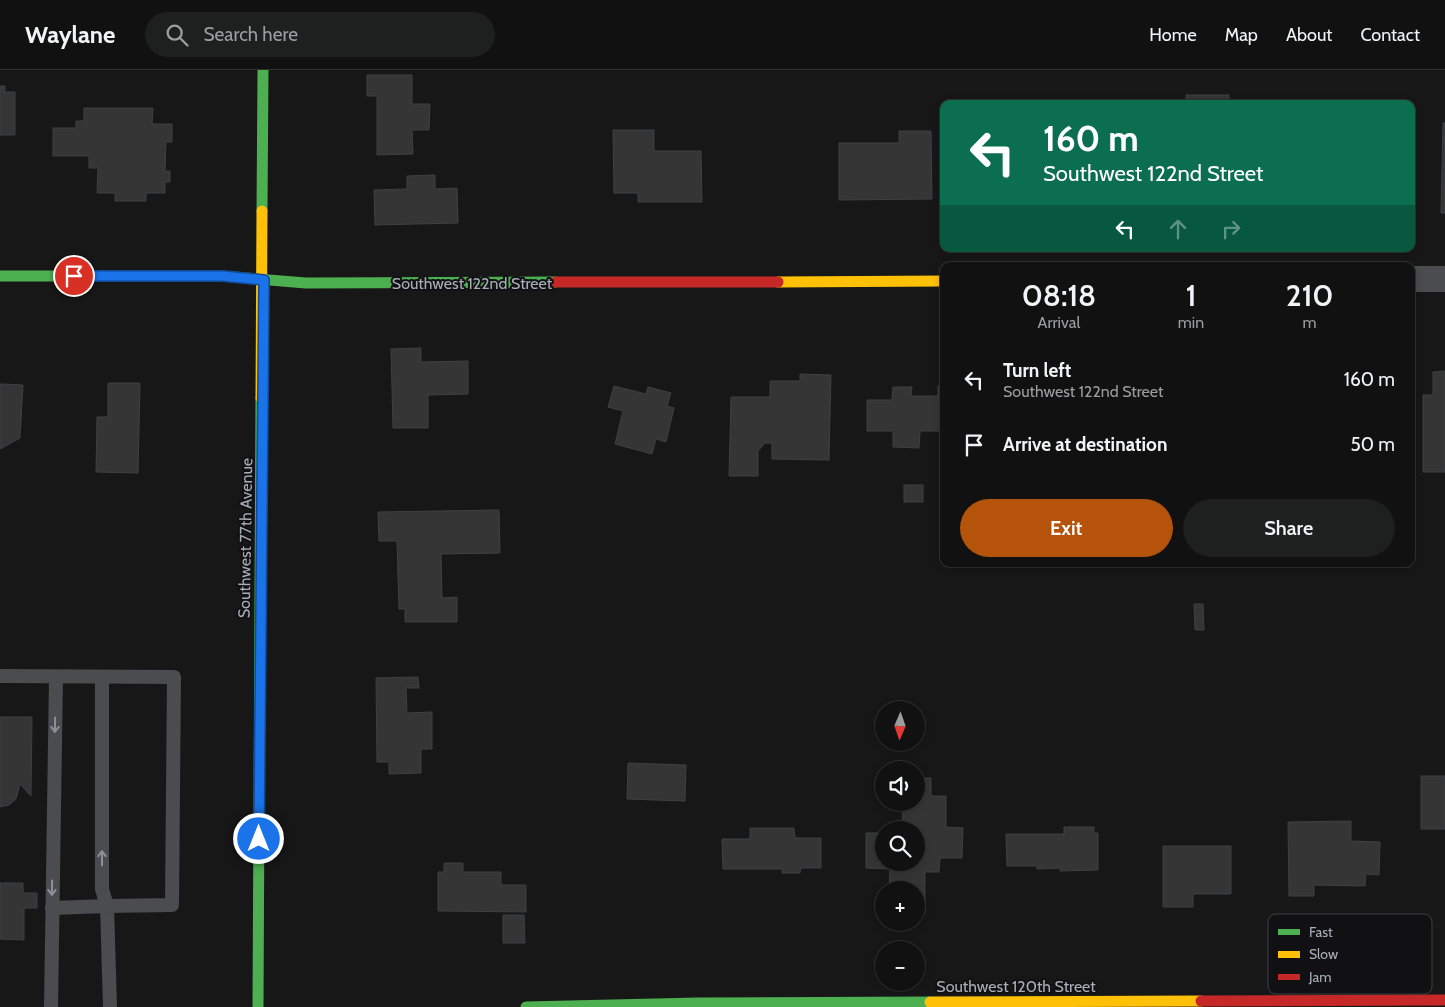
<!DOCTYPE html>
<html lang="en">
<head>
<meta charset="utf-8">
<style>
	:root { --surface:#111; --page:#1e1f1f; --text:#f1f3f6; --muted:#9c9d9f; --line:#303131; --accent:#b45309 }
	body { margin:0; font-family:Cabin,sans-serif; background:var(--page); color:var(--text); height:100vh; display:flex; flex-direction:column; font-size:19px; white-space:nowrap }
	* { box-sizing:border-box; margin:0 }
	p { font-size:16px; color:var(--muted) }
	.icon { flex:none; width:28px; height:28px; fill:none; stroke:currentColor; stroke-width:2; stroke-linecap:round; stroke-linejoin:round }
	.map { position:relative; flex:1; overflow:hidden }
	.details { position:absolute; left:940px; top:192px; width:475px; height:305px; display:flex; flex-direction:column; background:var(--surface); border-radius:10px; box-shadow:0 2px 8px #0003,0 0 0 1px var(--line) }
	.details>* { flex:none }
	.guide { position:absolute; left:940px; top:30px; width:475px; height:152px; border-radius:10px; box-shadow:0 2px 8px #0003,0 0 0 1px var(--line); background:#0b6e4f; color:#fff; overflow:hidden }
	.needle { width:32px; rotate:182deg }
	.buttons { position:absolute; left:875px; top:631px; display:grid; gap:10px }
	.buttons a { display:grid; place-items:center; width:50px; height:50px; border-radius:50%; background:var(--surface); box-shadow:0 2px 8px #0003,0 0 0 1px var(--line); font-size:25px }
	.pin { position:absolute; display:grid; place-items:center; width:42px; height:42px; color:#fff; margin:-21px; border:2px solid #fff; border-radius:50%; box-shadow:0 1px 5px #0007 }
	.me { position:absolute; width:55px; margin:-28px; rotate:0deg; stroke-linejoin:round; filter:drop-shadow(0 0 4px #0008) }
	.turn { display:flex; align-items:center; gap:18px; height:105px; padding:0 20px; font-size:22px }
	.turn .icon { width:65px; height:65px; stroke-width:2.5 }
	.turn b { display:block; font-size:35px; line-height:42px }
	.lanes { display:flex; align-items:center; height:48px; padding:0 20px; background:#0003; justify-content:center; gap:25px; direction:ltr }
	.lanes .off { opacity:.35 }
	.eta { display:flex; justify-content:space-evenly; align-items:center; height:85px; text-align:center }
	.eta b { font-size:30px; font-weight:600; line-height:35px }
	.button { display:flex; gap:10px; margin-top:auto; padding:10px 20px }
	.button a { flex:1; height:58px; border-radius:30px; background:var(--accent); color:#fff; font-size:20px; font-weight:600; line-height:58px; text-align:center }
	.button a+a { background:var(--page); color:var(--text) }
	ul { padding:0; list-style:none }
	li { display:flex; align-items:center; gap:15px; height:65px; padding:0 20px }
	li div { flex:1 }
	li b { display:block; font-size:19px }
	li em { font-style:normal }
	header { display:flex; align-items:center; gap:30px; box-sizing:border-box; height:70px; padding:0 25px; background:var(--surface); border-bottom:1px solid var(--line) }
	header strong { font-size:24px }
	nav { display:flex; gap:28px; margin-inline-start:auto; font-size:18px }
	.search { width:350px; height:45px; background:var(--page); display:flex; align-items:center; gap:12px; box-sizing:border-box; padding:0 18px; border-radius:28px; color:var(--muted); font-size:19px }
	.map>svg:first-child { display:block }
	.building { fill:#353536; stroke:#3f4043 }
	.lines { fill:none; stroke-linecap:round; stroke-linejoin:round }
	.lane { stroke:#4b4c50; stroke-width:14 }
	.street { stroke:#4b4c50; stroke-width:26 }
	.fast { stroke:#4caf50; stroke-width:11 }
	.slow { stroke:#ffc107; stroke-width:11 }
	.jam { stroke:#c62828; stroke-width:11 }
	.oneway { stroke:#8c9099 }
	.route-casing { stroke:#114b97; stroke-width:12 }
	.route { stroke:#1a73e8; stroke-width:9 }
	.labels { text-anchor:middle; stroke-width:4; stroke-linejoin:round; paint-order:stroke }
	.street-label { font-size:16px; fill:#a8adb8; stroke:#111113 }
	.key { fill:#111113; stroke:#3e4045; stroke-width:1 }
	.key-label { font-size:14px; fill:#a8adb8 }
</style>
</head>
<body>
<header>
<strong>Waylane</strong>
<div class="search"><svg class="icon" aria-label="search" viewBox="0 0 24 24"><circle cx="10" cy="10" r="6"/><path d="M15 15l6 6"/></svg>Search here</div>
<nav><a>Home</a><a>Map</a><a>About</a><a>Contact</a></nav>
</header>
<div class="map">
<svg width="1445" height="937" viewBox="0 0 1445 937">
	<rect width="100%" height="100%" fill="#171717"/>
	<g class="building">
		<path d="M367,5h45v29h18l-1,26h-17l1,24 -36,1v-59h-10z"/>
		<path d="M0,16h5v6h10v43h-15z"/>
		<rect x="1186" y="25" width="43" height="9"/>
		<path d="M1034,31l66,1v2h-66z"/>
		<path d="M1376,31v3h-51v-1z"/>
		<path d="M84,38h69l-1,16h20v18h-6l-1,29h5v11h-5v11h-19v8h-31v-8h-18l1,-25h-9v-12h-36v-28h23v-7h8z"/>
		<path d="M1443,53h2v90h-4z"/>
		<path d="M613,60h41v21h47l1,51h-64v-9h-24z"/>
		<path d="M899,61h32l1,68 -93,1v-57h60z"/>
		<path d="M435,105v14l22,-1 1,35 -83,2 -1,-35 33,-1v-13z"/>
		<path d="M421,278v14l47,-1v33l-40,1v33h-35l-2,-79z"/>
		<path d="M1445,301v101h-22v-77h10v-23z"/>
		<path d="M800,304l31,1 -2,85 -57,-1v-16h-7l-7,8v25h-29l2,-79h39v-16h30z"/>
		<path d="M108,313h32l-2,90 -42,-1 1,-55h11z"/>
		<path d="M0,314l23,1 -3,53 -20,11z"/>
		<path d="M614,316l32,8 2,-7 23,6 -4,13 7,2 -8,34 -10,-3 -4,15 -37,-10 8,-33 -15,-4z"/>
		<path d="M938,316h6v45h-24l-1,17 -26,-1v-16h-26v-31h25l1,-13h19l-1,9h27z"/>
		<rect x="904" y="415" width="19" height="17"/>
		<path d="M499,440l1,43 -59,1 1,44 15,-1v25h-52v-13h-6l-2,-68h-18l-1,-29z"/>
		<path d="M1194,534h9l1,26h-9z"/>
		<path d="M418,607l1,11h-13l1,25 25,-1v37h-11v24l-32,1v-12h-12l-1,-84z"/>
		<path d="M0,647h32l-1,79 -11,-12 -4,15 -7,6 -9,2z"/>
		<path d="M628,693l58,2 -1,36 -58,-2z"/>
		<rect x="1421" y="706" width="24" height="53"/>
		<path d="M916,708h15v18h15v31l17,1 -1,30h-22l-1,14h-14v41h-9v-23h-27l1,-21 -24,-1v-35h18v29h32v-32h-14l1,-28h13z"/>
		<path d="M1351,751v20l29,1 -1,33 -13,-1 -1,12 -51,-1v11h-25l-1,-74z"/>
		<path d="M1064,757h30v6h4v37l-38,1v-3l-23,1v-3h-30l-1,-32h58z"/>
		<path d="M750,758h44l1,10h26v30h-20l-1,5h-18v-4h-59l-1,-30h28z"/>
		<path d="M1163,776h68v48h-38v13h-30z"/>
		<path d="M444,793h19v9h38v13h25v27l-88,-1v-39h6z"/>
		<path d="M0,813h23v10h14v15h-13v32l-24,-1z"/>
		<path d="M503,845h21l1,28h-22z"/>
	</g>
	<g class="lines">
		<g class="lane">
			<path d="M0,606l174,1 -2,228 -65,1 3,101"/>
			<path d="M52,838l55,-2 -5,-17v-212"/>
			<path d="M51,937l5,-330"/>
		</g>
		<path class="street" d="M1411,209h34"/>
		<g class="fast">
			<path d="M262,141l1,-141"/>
			<path d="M0,206h222l84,7 250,-1"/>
			<path d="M258,937l3,-609"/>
			<path d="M526,937l172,-4 232,-1"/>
		</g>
		<g class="slow">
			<path d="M778,212l166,-1"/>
			<path d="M261,328l1,-187"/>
			<path d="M930,932l271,-1"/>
		</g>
		<g class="jam">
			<path d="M556,212h222"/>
			<path d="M1201,931l244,-1"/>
		</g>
	</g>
	<defs><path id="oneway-shaft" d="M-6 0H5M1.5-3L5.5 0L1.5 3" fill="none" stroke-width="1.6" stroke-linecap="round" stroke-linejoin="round" transform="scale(1.25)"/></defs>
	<g class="oneway">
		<use href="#oneway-shaft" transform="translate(55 655) rotate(91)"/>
		<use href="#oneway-shaft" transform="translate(102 788) rotate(-90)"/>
		<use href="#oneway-shaft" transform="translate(52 818) rotate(91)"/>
	</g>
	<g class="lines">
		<g class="route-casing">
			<path id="route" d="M74,206h148l42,4 -5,559"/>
		</g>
		<use href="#route" class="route"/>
	</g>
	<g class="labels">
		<g class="street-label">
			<text x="472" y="219">Southwest 122nd Street</text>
			<text transform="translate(245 468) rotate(-89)" y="6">Southwest 77th Avenue</text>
			<text x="1016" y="922">Southwest 120th Street</text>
		</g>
	</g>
	<rect x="1268" y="844" width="164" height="80" rx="8" class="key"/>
	<rect x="1278" y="859" width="22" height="6" fill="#4caf50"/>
	<rect x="1278" y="881" width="22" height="7" fill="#ffc107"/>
	<rect x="1278" y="904" width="22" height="6" fill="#c62828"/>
	<g class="key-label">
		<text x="1309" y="867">Fast</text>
		<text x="1309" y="889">Slow</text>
		<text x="1309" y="912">Jam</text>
	</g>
</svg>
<div class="buttons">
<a><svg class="needle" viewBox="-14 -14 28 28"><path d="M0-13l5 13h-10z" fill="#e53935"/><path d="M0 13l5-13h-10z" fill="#9c9d9f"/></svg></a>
<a><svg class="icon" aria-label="sound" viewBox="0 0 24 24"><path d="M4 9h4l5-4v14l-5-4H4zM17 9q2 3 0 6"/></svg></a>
<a><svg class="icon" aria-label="search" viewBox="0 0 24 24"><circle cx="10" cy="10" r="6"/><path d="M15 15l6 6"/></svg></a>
<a>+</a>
<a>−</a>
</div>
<div class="pin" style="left:74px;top:206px;background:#d93025"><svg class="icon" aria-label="arrive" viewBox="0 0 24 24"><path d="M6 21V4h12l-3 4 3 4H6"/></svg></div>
<svg class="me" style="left:259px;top:769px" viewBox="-20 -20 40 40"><circle r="17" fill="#1a73e8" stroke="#fff" stroke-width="3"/><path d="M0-11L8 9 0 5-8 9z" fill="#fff"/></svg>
<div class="guide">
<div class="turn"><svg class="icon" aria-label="left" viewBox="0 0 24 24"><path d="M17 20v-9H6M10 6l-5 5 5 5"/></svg><div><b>160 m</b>Southwest 122nd Street</div></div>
<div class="lanes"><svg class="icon" aria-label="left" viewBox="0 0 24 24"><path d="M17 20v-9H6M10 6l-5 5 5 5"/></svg><svg class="icon off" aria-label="ahead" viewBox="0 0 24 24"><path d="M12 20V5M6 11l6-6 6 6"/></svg><svg class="icon off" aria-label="right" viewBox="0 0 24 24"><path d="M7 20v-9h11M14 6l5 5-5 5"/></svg></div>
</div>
<section class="details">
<div class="eta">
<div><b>08:18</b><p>Arrival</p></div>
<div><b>1</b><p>min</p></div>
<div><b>210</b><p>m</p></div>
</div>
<ul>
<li><svg class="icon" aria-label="left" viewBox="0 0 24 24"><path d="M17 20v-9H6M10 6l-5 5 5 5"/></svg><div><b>Turn left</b><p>Southwest 122nd Street</p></div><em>160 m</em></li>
<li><svg class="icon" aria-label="arrive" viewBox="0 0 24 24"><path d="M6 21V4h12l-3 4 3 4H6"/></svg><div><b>Arrive at destination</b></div><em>50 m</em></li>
</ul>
<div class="button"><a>Exit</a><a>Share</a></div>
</section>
</div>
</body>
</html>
